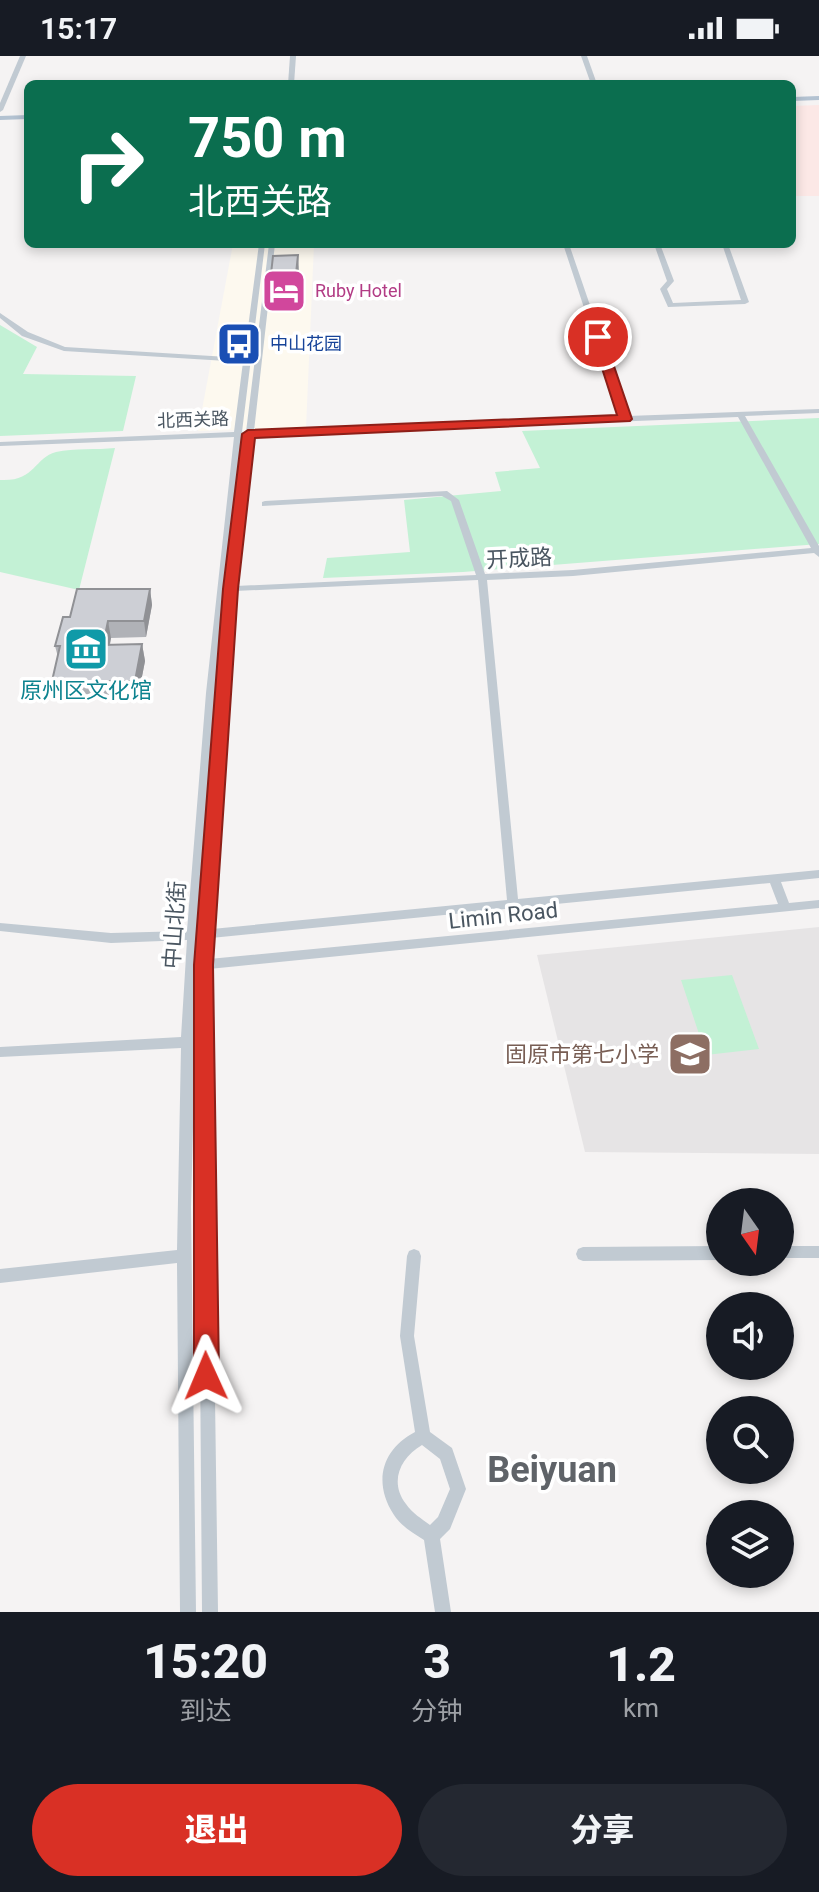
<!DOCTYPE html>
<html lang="zh">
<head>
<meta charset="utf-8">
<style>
	:root { --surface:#171b24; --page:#242831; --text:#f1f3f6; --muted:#9ea1a6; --accent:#d93025 }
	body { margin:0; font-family:Roboto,"Noto Sans SC",sans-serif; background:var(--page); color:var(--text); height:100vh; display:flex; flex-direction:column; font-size:30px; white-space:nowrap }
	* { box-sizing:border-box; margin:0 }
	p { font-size:26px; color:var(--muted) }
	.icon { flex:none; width:44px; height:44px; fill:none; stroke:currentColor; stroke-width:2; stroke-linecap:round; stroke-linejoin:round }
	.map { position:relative; height:1556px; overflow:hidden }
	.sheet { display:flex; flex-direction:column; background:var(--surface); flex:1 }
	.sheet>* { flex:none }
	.top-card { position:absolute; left:24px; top:24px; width:772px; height:168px; border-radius:12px; box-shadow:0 4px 12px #0003; background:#0b6e4f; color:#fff; overflow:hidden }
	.needle { width:52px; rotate:166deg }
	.controls { position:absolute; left:706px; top:1132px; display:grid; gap:16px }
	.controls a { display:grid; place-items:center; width:88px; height:88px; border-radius:50%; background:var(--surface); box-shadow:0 4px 12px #0003; font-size:40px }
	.pin { position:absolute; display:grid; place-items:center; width:68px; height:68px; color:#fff; margin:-34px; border:4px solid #fff; border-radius:50%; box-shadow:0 2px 8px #0007 }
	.me { position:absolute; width:88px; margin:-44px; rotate:359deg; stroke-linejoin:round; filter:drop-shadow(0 0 6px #0008) }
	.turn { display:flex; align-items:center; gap:28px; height:168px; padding:0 32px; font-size:36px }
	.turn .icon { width:104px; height:104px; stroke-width:2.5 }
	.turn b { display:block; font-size:56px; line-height:68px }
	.eta { display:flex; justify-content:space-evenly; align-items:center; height:136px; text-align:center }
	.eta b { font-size:48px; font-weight:800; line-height:56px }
	.cta { display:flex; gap:16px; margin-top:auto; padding:16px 32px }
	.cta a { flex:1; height:92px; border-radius:48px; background:var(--accent); color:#fff; font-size:32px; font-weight:800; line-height:92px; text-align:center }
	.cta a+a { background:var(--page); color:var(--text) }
	.status { display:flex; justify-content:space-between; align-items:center; height:56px; padding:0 40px; background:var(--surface); direction:ltr }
	.status svg { height:22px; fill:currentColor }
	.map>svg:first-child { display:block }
	.commercial { fill:#fdf9ef }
	.education { fill:#e6e4e5 }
	.medical { fill:#fce8e6 }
	.green { fill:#c3f1d5 }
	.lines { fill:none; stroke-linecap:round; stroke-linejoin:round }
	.minor { fill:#c1cad2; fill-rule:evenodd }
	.major { fill:#b3c2d1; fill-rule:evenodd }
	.wall { fill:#b0b2b7 }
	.shaded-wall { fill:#909195 }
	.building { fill:#cdcfd5; stroke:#909195; stroke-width:2 }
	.route { fill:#d93025; stroke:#8d1f18; stroke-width:2 }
	.labels { text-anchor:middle; stroke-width:7; stroke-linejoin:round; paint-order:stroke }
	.far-hotel-label { font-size:18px; fill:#b23c85; stroke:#fff; text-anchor:start }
	.far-transit-label { font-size:18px; fill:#164399; stroke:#fff; text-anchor:start }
	.far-street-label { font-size:18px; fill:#4a5661; stroke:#fff }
	.street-label { font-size:22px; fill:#4a5661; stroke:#fff }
	.culture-label { font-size:22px; fill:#0d838f; stroke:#fff }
	.education-label { font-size:22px; fill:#785e54; stroke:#fff; text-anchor:end }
	.near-district-label { font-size:36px; font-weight:bold; fill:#5f6368; stroke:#fff }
</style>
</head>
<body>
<div class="status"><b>15:17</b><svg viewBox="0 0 49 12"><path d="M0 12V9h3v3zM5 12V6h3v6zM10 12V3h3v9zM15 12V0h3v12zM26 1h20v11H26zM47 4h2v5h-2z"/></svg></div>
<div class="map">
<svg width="819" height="1556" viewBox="0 0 819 1556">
	<rect width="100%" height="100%" fill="#f5f3f3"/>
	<path class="commercial" d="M233,188h81l-8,184 -108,3z"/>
	<path class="education" d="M819,871v227l-234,-2 -48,-197z"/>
	<path class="medical" d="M819,49v91h-27v-90z"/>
	<g class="green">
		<path d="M0,269l37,22 -14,27 113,2 -13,55 -123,5z"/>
		<path d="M819,362v126l-356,28 -140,6 4,-20 83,-6 -6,-52 97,-9 -6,-19 45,-4 -18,-37z"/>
		<path d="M115,392l-36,142 -79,-18v-92c35,2 34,-22 56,-28 18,-4 41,-2 59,-4z"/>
		<path d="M732,919l27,74 -53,6 -25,-75z"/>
	</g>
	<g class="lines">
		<g class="minor">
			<path d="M20,0h6l-23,54 -3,2v-9z"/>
			<path d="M290,0h6l-2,28h-6z"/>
			<path d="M581,0h6l10,28h-6z"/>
			<path d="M259,188h6l-23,188h4l23,-188h6l-21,187 366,-14 -57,-173h6l59,172 191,-7v4l-74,3 74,130v11l-5,-4 -241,23 -86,4 31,319 301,-29v8l-38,4 8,21 30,-3v8l-610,61 9,643h-16l-5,-643 -6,238 5,405h-16l-3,-349 -177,20v-14l177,-19 4,-202 -181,9v-10l181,-10 6,-97 -76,3 -111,-12v-8l111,10 76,-2 19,-238 28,-256 -234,9v-4l234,-10 9,-70 -179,-11 -42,-15 -22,-18v-5l28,19 37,15 179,11zM738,361l73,131 -238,22 -88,4 -26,-74 -12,-9 -182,10 -3,1v4l180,-10 9,5 25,74 -240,11 17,-150zM242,381h3l-19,149zM478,524l29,320 -295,29 23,-338zM225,536h1l-27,338 9,-147zM770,827l8,21 -569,55 2,-21z"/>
			<path d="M654,188h6l14,37 -7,8 6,14 68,-3 -19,-56h6l21,58 -4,2 -77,3 -8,-18 7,-8z"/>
			<path d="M720,1190v14l-137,1 -5,-2 -2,-5 2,-5 5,-2z"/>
			<rect x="780" y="1190" width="39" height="12"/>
			<path d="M414,1193l5,2 2,5 -7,80 16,96 22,16 14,41 -16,40 -10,10 11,73h-16l-11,-72c-11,-7 -23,-14 -30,-25 -21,-32 -13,-65 21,-83l-15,-96 7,-80 2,-5zM422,1389l18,14 10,30 -12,28 -8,8c-8,-6 -18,-12 -24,-21 -17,-22 -6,-46 16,-59z"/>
		</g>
		<g class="major">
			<path d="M819,40v4l-27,1v-4z"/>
			<path d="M28,59v4l-28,1v-4z"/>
		</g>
	</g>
	<g class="wall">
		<path d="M298,199l1,22 -3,27 -25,1 -1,-22z"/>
		<path d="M150,533l2,16 -6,32 -35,1 -1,7 32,-1 3,17 -7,36 -83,1 -3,-17 6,-24 -3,-11 15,-29z"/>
	</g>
	<g class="shaded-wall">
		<path d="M298,199l1,22 -3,27 -1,-21z"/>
		<path d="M150,533l2,16 -6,32 -2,-16z"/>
		<path d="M108,565l3,17 -5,23 -3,-16z"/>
		<path d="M142,588l3,17 -7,36 -3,-16z"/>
	</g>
	<g class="building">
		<path d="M298,199l-3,28h-25l3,-27z"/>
		<path d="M77,533h73l-6,32h-36l-5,24 39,-1 -7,37h-83l8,-35h-5l8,-29h7z"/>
	</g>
	<path class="route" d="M598,278l6,3 28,82 -2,2 -375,17 -17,151 -25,376 6,411 -4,8 -9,4 -9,-4 -3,-8v-411l29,-376 19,-155 6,-4 369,-15 -25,-78z"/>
	<defs>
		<g id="hotel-square" transform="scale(2.3)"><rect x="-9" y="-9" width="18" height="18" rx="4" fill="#d1479c" stroke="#fff"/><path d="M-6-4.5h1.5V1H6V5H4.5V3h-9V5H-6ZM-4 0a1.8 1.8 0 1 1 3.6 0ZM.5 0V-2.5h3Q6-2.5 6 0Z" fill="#fff"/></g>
		<g id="bus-square" transform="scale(2.3)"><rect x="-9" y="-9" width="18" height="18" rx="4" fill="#1a4fb4" stroke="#fff"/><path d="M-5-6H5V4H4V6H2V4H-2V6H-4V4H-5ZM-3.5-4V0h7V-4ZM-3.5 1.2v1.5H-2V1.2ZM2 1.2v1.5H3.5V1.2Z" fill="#fff"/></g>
		<g id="museum-square" transform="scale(2.3)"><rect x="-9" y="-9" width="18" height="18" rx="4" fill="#0f9aa8" stroke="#fff"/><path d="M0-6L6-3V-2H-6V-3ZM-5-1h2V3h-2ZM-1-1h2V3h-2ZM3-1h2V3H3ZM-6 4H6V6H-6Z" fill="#fff"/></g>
		<g id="school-square" transform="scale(2.3)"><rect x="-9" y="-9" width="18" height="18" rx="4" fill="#8d6e63" stroke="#fff"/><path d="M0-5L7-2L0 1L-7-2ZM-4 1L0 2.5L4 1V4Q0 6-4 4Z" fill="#fff"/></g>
	</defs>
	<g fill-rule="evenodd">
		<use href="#hotel-square" x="284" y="235"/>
		<use href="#bus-square" x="239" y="288"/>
		<use href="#museum-square" x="86" y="593"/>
		<use href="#school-square" x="690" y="998"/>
	</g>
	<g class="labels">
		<g class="far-hotel-label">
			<text x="315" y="241">Ruby Hotel</text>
		</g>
		<g class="far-transit-label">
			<text x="270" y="294">中山花园</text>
		</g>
		<g class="far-street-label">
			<text transform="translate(193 364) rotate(-2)" y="6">北西关路</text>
		</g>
		<g class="street-label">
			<text transform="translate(519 502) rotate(-3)" y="8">开成路</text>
			<text transform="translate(503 859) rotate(-6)" y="8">Limin Road</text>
			<text transform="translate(174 869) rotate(-86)" y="8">中山北街</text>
		</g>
		<g class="culture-label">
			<text x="86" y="642">原州区文化馆</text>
		</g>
		<g class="education-label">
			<text x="659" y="1006">固原市第七小学</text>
		</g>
		<g class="near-district-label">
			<text x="552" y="1426">Beiyuan</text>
		</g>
	</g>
</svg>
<div class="controls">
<a><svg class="needle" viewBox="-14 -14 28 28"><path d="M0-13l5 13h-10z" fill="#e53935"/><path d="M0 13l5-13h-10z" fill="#9ea1a6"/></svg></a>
<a><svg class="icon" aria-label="sound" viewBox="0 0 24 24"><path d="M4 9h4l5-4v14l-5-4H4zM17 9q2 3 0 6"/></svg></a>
<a><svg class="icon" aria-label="search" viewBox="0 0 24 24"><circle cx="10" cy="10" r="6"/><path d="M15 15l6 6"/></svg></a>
<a><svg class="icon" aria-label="layers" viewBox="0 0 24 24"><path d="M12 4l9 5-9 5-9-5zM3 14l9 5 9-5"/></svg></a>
</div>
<div class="pin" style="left:598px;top:281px;background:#d93025"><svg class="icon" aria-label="arrive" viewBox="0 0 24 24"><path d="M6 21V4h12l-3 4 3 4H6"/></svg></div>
<svg class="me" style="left:206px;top:1320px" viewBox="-20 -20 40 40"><path d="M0-17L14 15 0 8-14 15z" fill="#d93025" stroke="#fff" stroke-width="4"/></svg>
<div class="top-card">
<div class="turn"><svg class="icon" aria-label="right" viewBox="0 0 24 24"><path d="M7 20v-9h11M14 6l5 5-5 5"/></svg><div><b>750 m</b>北西关路</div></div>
</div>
</div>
<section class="sheet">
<div class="eta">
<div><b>15:20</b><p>到达</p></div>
<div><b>3</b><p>分钟</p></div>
<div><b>1.2</b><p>km</p></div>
</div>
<div class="cta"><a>退出</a><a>分享</a></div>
</section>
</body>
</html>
